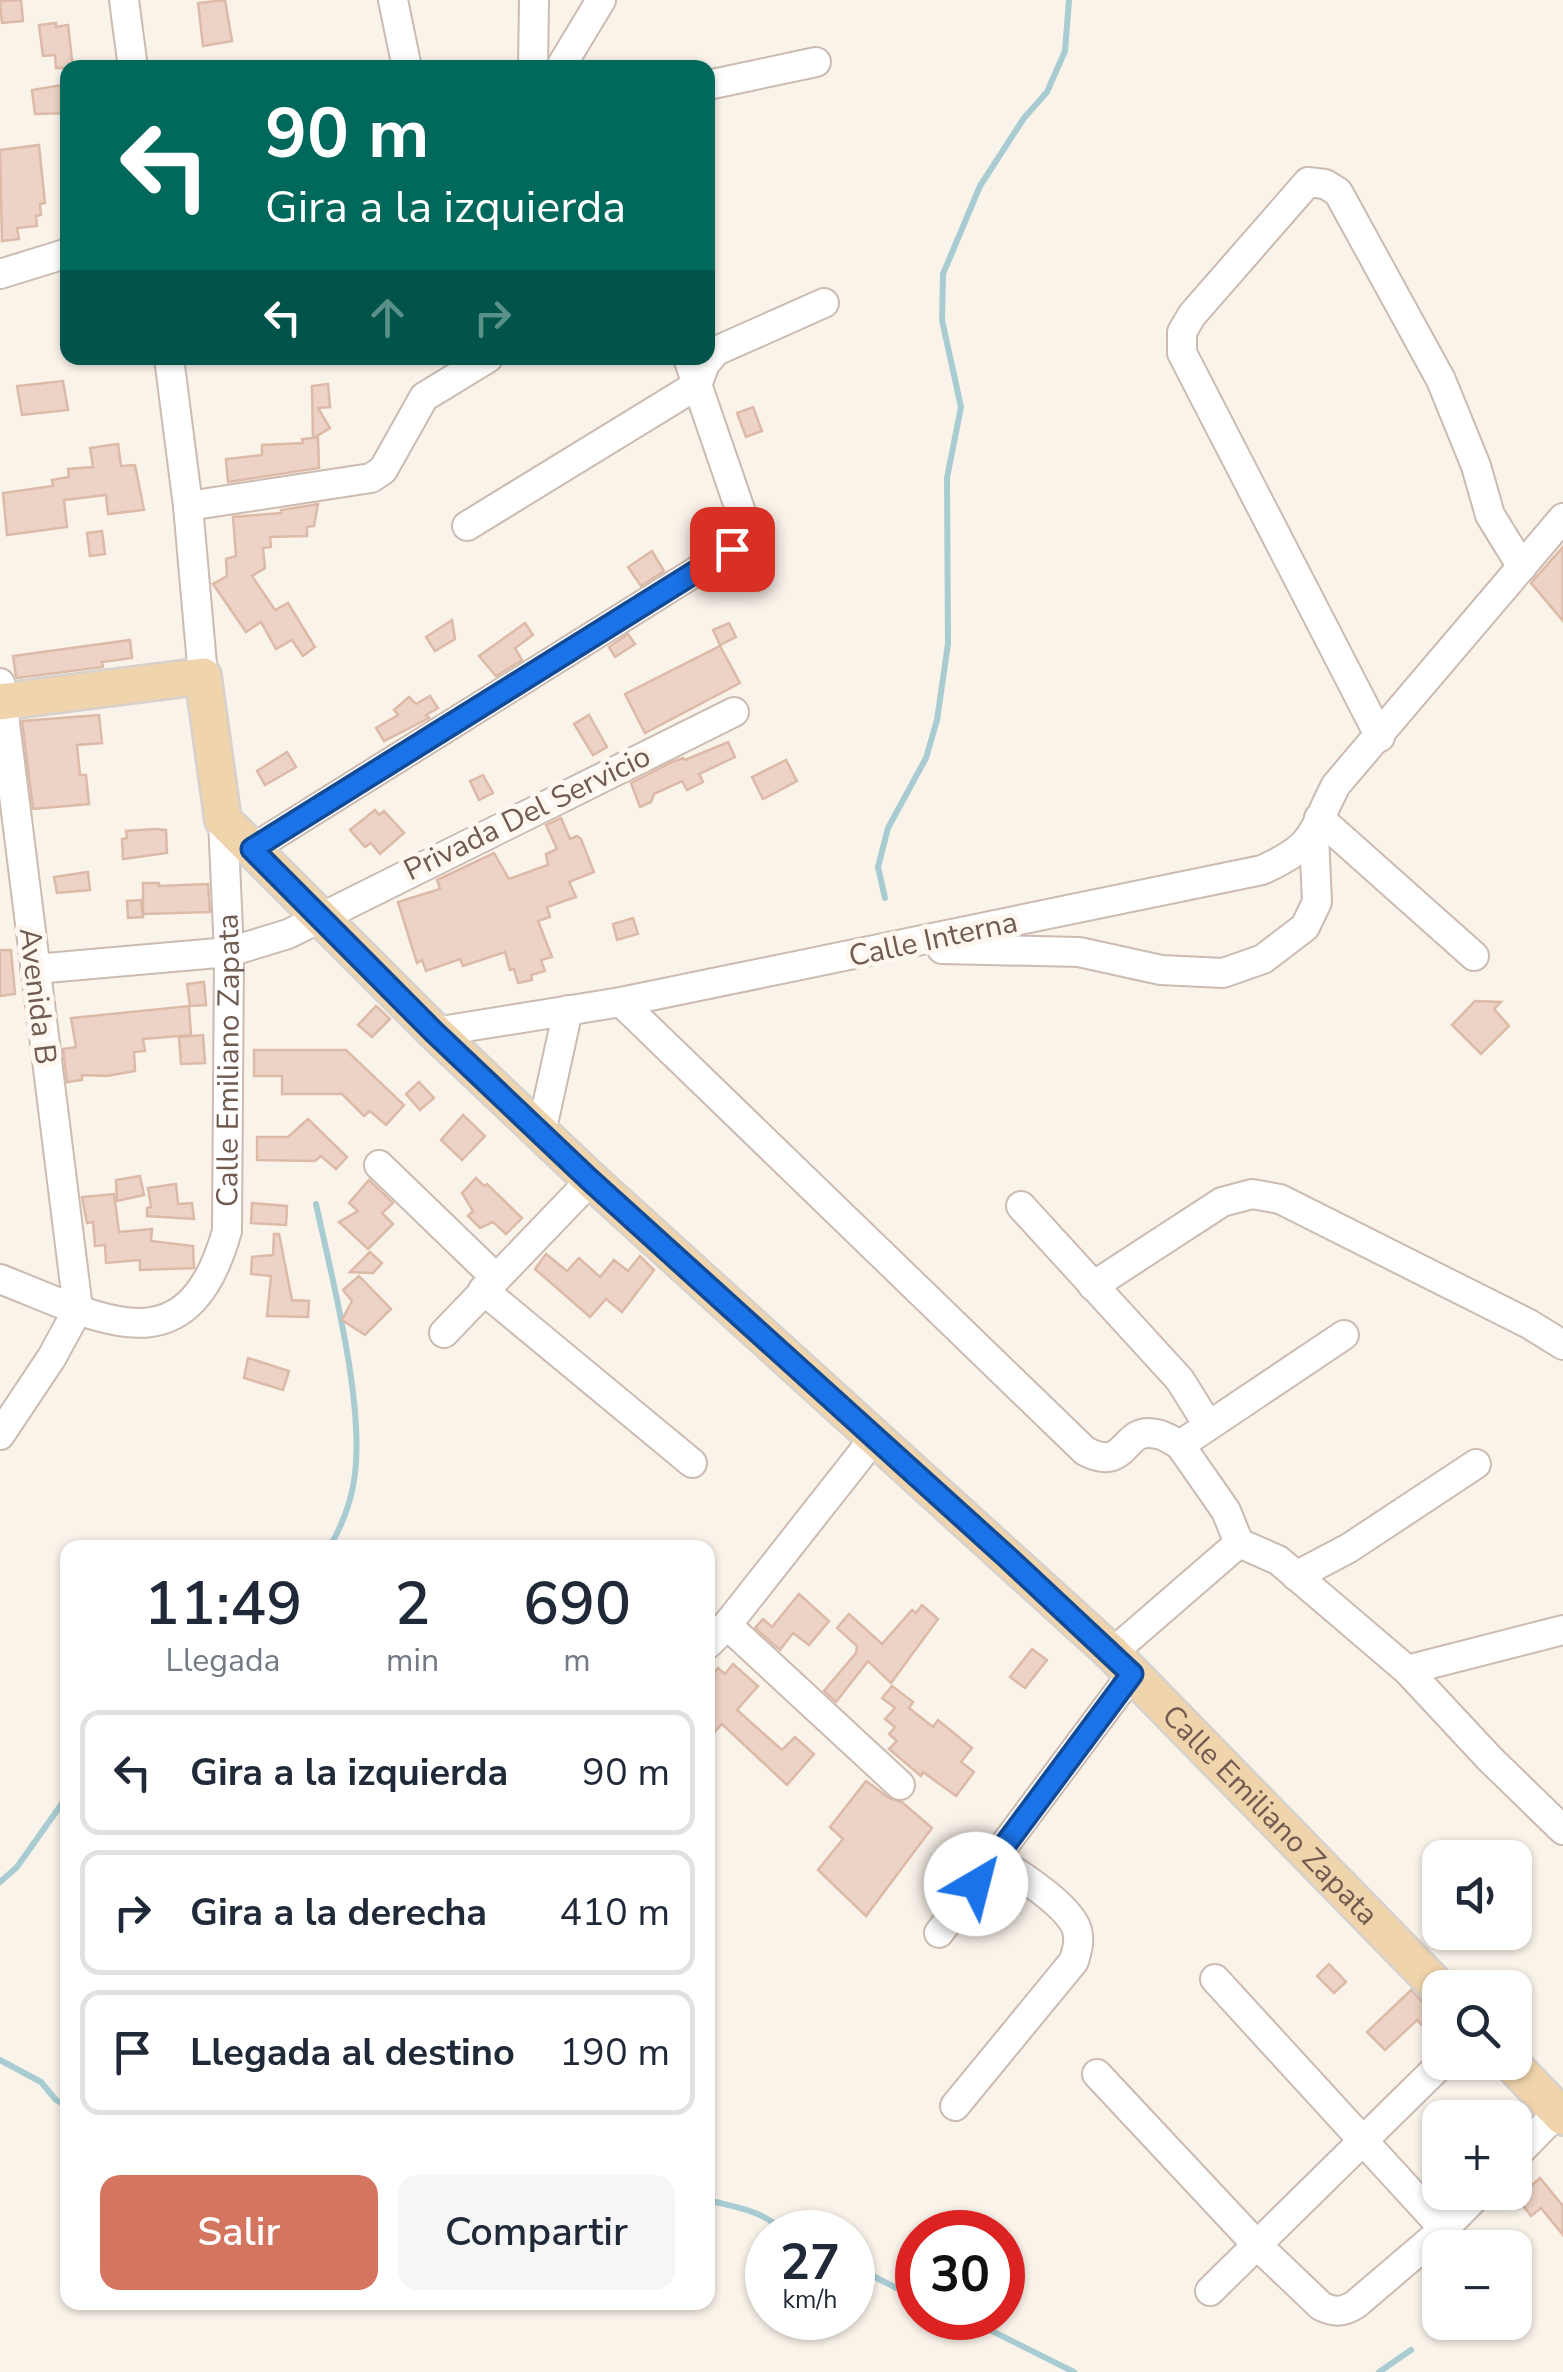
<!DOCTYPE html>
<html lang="es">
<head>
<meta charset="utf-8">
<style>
	:root { --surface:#fff; --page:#f6f6f7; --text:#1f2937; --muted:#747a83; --line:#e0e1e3; --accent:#d4765f }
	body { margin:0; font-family:"Nunito Sans",sans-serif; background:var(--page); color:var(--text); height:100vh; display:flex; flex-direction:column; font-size:38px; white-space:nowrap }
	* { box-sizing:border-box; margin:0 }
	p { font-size:32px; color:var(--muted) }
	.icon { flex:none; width:55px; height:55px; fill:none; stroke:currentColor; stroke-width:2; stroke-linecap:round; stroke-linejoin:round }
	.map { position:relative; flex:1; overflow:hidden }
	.sheet { position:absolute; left:60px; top:1540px; width:655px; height:770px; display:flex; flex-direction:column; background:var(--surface); border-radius:20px; box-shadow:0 2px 8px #0004 }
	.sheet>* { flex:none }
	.guide { position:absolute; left:60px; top:60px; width:655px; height:305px; border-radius:20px; box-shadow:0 2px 8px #0004; background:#00695c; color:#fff; overflow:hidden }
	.controls { position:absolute; left:1422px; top:1840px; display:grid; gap:20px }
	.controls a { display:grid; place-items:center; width:110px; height:110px; border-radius:20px; background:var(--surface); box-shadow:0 2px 8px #0004; font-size:50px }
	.speed { position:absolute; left:745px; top:2210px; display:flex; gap:20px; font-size:50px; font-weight:700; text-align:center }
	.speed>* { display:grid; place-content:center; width:130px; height:130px; border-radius:50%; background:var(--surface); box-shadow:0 2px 8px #0004; line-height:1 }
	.speed small { font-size:25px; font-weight:400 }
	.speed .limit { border:15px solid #d22; background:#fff; color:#111 }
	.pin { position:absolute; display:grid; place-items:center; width:85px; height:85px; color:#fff; margin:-42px; border-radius:20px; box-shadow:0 5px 15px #0006 }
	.me { position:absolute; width:110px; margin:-55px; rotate:37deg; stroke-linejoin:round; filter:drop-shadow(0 0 8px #0008) }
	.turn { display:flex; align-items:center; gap:35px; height:210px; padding:0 40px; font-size:45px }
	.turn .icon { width:130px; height:130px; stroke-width:2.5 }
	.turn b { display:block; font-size:70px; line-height:85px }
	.lanes { display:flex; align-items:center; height:95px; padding:0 40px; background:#0003; justify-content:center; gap:50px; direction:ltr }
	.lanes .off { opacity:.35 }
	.eta { display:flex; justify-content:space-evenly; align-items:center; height:170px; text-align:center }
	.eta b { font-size:60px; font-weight:600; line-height:70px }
	.cta { display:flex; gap:20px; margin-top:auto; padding:20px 40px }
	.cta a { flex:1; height:115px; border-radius:20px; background:var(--accent); color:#fff; font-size:40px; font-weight:600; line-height:115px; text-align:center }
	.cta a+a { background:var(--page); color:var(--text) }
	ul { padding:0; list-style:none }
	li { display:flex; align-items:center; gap:30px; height:125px; margin:0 20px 15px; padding:0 20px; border:5px solid var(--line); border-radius:20px }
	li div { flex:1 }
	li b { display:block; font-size:38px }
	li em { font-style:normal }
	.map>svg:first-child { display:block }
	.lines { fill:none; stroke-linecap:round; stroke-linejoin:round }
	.stream { stroke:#a8ccd2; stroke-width:6 }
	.building { fill:#ecd3c5; stroke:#dcbaa7; stroke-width:2.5 }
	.minor-casing { stroke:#cbbbb1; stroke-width:32 }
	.major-casing { stroke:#d7d1ce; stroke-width:40 }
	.minor { stroke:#fff; stroke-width:28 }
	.major { stroke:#f0d4ab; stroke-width:35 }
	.route-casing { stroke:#114b97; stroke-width:25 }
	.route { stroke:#1a73e8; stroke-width:18 }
	.labels { text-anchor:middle; stroke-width:10; stroke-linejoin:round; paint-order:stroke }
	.street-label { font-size:30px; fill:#715b50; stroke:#fdf7f0 }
</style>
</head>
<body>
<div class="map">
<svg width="1563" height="2372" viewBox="0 0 1563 2372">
	<rect width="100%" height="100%" fill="#faf3ea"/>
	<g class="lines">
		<g class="stream">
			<path d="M885,898l-7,-31 10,-39 38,-70 11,-38 11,-76 -1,-166 14,-71 -19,-87 1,-46 37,-88 44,-68 23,-26 18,-41 4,-51"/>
			<path d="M316,1204c16,74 48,197 39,270 -3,25 -13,52 -26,74"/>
			<path d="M0,1882l17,-15 51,-72"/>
			<path d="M0,2060l41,22 15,18 12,7"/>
			<path d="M708,2200c34,9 50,9 78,32"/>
			<path d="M852,2271l17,3 49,25"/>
			<path d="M966,2318l108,54"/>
			<path d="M1379,2372l32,-22"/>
		</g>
	</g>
	<g class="building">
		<path d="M21,0l2,21 -21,2 -2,-22z"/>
		<path d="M225,0l7,41 -29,5 -5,-43z"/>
		<path d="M56,23v4l12,-2 5,43h-17l-1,-13 -12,1 -4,-31z"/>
		<path d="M68,84v29l-33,1 -3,-24z"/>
		<path d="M39,145l6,58 -5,1 1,11 -5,1 1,10 -20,2 2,11 -17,2 -2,-91z"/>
		<path d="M63,381l5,29 -46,5 -5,-29z"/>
		<path d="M328,384l2,23 -12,1 12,20 -16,10h4l1,30 -91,14 -2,-23 36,-4v-10l41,-2 -1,-4 11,-1 -1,-52z"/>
		<path d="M753,407l9,24 -16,6 -9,-24z"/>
		<path d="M118,444l3,22 14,-1 9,45 -36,4 -2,-19 -42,5 3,27 -60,8 -4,-42 50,-7 -1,-6 17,-3 -1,-8 25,-2 -3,-19z"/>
		<path d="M318,504l-4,22 -7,1v9l-37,1 1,10 -8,1 2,20 -13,8 23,34 13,-7 27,44 -12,9 -11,-16 -16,9 -15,-27 -15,10 -33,-48 14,-8 -1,-17 10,-3 -3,-39 48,-4v-3z"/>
		<path d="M102,531l3,23 -15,2 -3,-23z"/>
		<path d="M1563,547v74l-32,-38z"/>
		<path d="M652,551l12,20 -23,15 -13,-19z"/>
		<path d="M452,620l3,19 -20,12 -9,-14z"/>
		<path d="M525,623l8,12 -18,13 7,12 -26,16 -17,-20z"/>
		<path d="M729,623l7,14 -16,8 -7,-15z"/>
		<path d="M628,634l7,10 -20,13 -6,-10z"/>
		<path d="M130,640l2,18 -30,4 1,5 -86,11 -1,-2 -3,-20z"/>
		<path d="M720,646l20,37 -95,50 -20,-39z"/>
		<path d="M430,696l8,12 -12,7 3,3 -45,23 -8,-13 22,-13 -4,-5 15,-13 7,7z"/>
		<path d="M99,715l3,28 -25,2 3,30h6l3,29 -56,5 -11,-88z"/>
		<path d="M589,715l18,32 -14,8 -19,-31z"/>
		<path d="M728,742l7,15 -36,17 4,8 -16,8 -5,-9 -28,13 -3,8 -11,5 -9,-24 41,-21 11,-4 2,2z"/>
		<path d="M287,752l9,15 -31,18 -8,-14z"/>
		<path d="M786,760l11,21 -34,18 -11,-22z"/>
		<path d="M483,775l10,18 -14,7 -9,-19z"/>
		<path d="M375,810l4,5 5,-4 20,22 -24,21 -9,-11 -6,4 -15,-17z"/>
		<path d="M561,818l9,21 7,-3 4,3 13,33 -25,10 7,15 -29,10 3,10 -12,4 14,36 -11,3 4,11 -14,4 1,5 -14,3 -4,-14 -4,1 -5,-18 -42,14 -3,-7 -34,12 -4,-11 -5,3 -19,-61 42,-13 -3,-9 57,-27 15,26 39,-14 -2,-11 11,-5 -11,-24z"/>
		<path d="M155,829l11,1 1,23 -44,6 -1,-20 5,-1 -1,-7z"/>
		<path d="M88,872l2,18 -33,3 -3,-16z"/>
		<path d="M143,883h16v3l49,-2 2,28 -67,2z"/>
		<path d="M141,900l2,17 -15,1 -1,-17z"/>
		<path d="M633,918l5,16 -21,6 -4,-16z"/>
		<path d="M0,950h11l4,44 -15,2z"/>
		<path d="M204,982l2,23 -16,1 -3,-22z"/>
		<path d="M1475,1001l26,1 -7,7 15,17 -28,28 -29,-29z"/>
		<path d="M189,1006l2,29 -48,4 2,12 -11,1 1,19 -28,5 -25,-1v5l-15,2 -4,-33 13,-2 -5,-29z"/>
		<path d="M376,1006l14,13 -18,18 -14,-12z"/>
		<path d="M203,1035l2,28 -24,1 -2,-27z"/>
		<path d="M254,1050h92l58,55 -18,20 -16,-14 -6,5 -22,-22h-60v-18h-28z"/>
		<path d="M419,1082l15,16 -14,12 -14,-16z"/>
		<path d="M463,1115l22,21 -23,24 -21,-20z"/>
		<path d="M308,1119l39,38 -11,12 -15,-13 -6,5 -58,-1v-23h31z"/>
		<path d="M140,1176l4,19 -27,6 -1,-21z"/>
		<path d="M476,1178l8,8 3,-2 35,34 -16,16 -13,-12 -13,6 -12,-12 5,-5 -11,-18z"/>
		<path d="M369,1180l24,23 -11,10 11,11 -25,25 -29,-27 19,-11 -9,-8z"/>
		<path d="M176,1184l2,20 14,-1 2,16 -47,-3v-8l4,-1 -3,-19z"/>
		<path d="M114,1194l5,38 33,-3 -1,12 42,5 1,22 -54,2v-10l-34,3 -1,-18 -10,1 -2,-24 -6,1 -5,-26z"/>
		<path d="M252,1203l35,3 -1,19 -35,-2z"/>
		<path d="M274,1234h5l13,66 17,1 -1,16 -41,-1 4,-40 -20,-2 1,-17 21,-2z"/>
		<path d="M370,1252l12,11 -9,10 -23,-1z"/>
		<path d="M546,1254l21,17 12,-13 21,19 14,-17 14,11 12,-15 14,14 -32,42 -16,-13 -16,18 -55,-48z"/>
		<path d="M359,1276l32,33 -26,26 -23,-15 10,-19 -9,-11z"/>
		<path d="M248,1358l41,13 -6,19 -39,-12z"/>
		<path d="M799,1594l30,27 -20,24 -16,-12 -13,17 -25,-22 8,-9 9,8z"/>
		<path d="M922,1605l16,14 -47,64 -23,-22 -32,41 -12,-11 32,-38 1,-7 -20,-18 12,-14 33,30 30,-34 4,3z"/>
		<path d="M1032,1649l15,11 -22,28 -15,-11z"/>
		<path d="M733,1664l25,22 -21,24 45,40 13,-13 19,17 -27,31 -65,-61 -14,15v-59l10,-12 7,6z"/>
		<path d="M892,1686l21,16 -4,6 24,19 5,-7 34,28 -11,14 13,10 -18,24 -33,-24 -2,4 -32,-27 8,-8 -8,-7 6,-7 -10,-8 10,-11 -13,-10z"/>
		<path d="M866,1781l23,17 13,4 30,26 -66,88 -48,-46 25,-31 -13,-12z"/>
		<path d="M1329,1964l17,18 -12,11 -17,-17z"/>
		<path d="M1411,1990l26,27 -12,11 -8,-8 -32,30 -18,-18z"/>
		<path d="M1540,2178l23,28v29l-22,-27 -10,8 -14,-18z"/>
	</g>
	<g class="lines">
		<g class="minor-casing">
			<g id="minor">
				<path d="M124,0l9,68"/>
				<path d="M393,0l14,68"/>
				<path d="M533,68l1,-68"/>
				<path d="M560,68l41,-68"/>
				<path d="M708,85l108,-23"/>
				<path d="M0,274l68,-21"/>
				<path d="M169,358l19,148 15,170"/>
				<path d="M188,506l183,-28 12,-8 41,-73 64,-39"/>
				<path d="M467,526l230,-141 8,-21 11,-13 108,-48"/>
				<path d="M0,683l78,626 -26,48 -52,78"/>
				<path d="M1380,737l-198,-384v-21l10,-17 116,-133 17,2 13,8 103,188 35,86 14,49 32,52"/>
				<path d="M1319,818l155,138"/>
				<path d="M252,849l480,-300 11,-14 1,-14 -56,-163"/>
				<path d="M942,949l137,3 82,18 62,3 40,-14 42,-32 12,-25 -3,-66"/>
				<path d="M35,969l194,-17 59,-18 446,-222"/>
				<path d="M621,1002l464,449c44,23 36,-26 72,-17 7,1 16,7 23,11l164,-110"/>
				<path d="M435,1032l186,-30 641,-132c55,-25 48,-35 74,-85l227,-267"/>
				<path d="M541,1133l27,-123"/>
				<path d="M379,1165l116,112"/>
				<path d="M1021,1206l159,174 28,45"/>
				<path id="s1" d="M0,1279c101,39 187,94 227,-48l2,-279 -6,-132"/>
				<path d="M1093,1286l129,-84 30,-8 28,5 249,125 34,21"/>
				<path d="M483,1290l209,173"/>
				<path d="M444,1333l147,-153"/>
				<path d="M1180,1445l46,66 13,32 39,17 129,110 83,89 73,71"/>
				<path d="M1296,1576l53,-28 127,-84"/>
				<path d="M727,1625l173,160"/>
				<path d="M708,1644l19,-19 148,-188"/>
				<path d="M1112,1653l127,-110"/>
				<path d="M1407,1670l156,-40"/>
				<path d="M939,1933l55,-74"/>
				<path d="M1215,1979l229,250"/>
				<path d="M1097,2074l160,171 64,61c14,7 23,6 35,-2l88,-75 36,-37"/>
				<path d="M955,2106l119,-145c3,-11 6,-19 3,-31 -7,-24 -60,-58 -83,-71l138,-185"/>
				<path d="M1515,2156l43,-44"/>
				<path d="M1210,2291l233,-229"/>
			</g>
		</g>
		<g class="major-casing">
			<g id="major">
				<path id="s2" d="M0,702l203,-26 20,144 212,212 156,148 521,473 328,336"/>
				<path d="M1510,2062l53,55"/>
			</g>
		</g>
		<use href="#minor" class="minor"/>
		<use href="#major" class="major"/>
	</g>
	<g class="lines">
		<g class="route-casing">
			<path id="route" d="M732,549l-480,300 182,183 156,148 417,377 125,117 -156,210"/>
		</g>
		<use href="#route" class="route"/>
	</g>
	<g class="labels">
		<g class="street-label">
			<text transform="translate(527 813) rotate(-26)" y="10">Privada Del Servicio</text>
			<text transform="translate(933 939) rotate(-12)" y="10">Calle Interna</text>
			<text transform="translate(38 996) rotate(83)" y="10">Avenida B</text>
			<text dy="10" stroke="none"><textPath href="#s1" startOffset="455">Calle Emiliano Zapata</textPath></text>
			<text dy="10" stroke="none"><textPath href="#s2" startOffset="1795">Calle Emiliano Zapata</textPath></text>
		</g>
	</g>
</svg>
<div class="controls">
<a><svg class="icon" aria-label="sound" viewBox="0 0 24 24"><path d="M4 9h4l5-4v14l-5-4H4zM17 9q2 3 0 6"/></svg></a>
<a><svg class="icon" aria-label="search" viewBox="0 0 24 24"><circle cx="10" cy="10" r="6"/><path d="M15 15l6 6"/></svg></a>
<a>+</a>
<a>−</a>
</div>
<div class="speed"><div>27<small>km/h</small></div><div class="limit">30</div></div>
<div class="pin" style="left:732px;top:549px;background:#d93025"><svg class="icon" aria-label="arrive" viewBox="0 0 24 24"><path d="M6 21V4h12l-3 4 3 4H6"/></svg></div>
<svg class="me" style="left:976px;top:1884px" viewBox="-20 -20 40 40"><circle r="19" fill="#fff"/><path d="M0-13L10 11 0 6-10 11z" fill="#1a73e8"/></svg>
<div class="guide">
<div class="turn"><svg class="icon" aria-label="left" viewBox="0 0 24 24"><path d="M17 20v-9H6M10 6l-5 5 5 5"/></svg><div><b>90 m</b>Gira a la izquierda</div></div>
<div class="lanes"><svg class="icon" aria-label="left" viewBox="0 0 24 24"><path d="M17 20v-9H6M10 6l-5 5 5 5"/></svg><svg class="icon off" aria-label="ahead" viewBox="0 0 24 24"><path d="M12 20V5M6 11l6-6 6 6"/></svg><svg class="icon off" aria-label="right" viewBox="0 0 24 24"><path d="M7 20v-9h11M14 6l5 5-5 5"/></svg></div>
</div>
<section class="sheet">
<div class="eta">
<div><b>11:49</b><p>Llegada</p></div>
<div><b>2</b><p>min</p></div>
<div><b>690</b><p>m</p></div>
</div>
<ul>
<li><svg class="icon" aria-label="left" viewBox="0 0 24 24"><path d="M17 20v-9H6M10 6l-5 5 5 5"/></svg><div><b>Gira a la izquierda</b></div><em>90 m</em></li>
<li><svg class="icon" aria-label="right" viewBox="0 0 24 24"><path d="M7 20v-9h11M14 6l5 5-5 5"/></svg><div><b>Gira a la derecha</b></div><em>410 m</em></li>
<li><svg class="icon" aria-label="arrive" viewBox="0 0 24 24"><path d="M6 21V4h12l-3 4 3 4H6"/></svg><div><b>Llegada al destino</b></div><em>190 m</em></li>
</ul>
<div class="cta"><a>Salir</a><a>Compartir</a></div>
</section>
</div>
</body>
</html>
